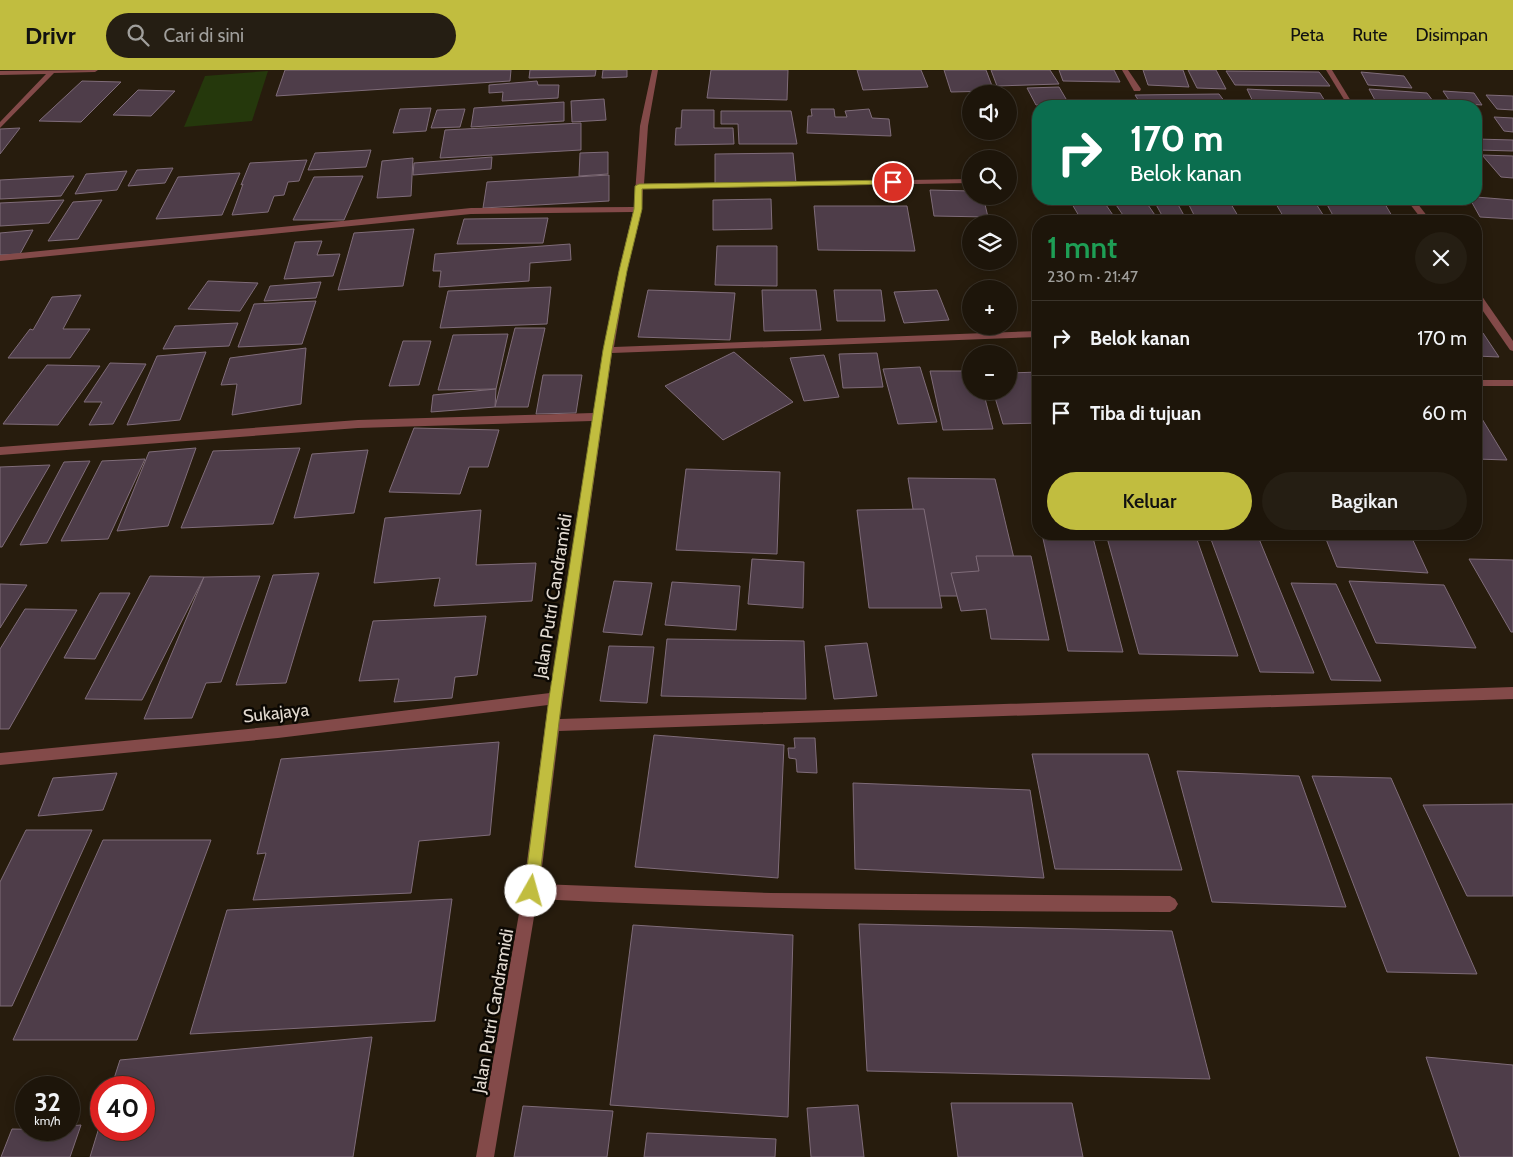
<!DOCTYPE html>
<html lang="id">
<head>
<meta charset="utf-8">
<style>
	:root { --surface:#1d150a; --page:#251e13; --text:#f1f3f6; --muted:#a09f9c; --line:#3b342b; --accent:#c1bd3f }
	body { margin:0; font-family:Cabin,sans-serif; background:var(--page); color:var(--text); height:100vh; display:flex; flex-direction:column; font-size:19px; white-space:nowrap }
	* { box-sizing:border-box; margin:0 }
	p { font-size:16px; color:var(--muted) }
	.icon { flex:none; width:28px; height:28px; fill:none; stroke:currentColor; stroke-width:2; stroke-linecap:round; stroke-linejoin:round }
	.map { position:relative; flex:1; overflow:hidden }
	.panel { position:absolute; left:1032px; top:145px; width:450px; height:325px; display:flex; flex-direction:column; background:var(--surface); border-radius:20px; box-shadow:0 2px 12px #0003,0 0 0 1px var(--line) }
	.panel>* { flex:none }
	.guide { position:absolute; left:1032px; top:30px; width:450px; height:105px; border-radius:20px; box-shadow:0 2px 12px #0003,0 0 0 1px var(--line); background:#0b6e4f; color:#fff; overflow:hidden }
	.tools { position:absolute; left:962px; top:15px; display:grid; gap:10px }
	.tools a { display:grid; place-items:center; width:55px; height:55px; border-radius:50%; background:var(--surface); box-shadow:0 2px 12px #0003,0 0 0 1px var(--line); font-size:25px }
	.speed { position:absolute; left:15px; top:1006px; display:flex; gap:10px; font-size:25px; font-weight:700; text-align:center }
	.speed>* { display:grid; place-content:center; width:65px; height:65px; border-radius:50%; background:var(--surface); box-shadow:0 2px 12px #0003,0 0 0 1px var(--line); line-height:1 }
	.speed small { font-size:12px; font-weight:400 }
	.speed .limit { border:8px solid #d22; background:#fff; color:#111 }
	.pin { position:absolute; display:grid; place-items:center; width:42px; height:42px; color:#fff; margin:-21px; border:2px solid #fff; border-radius:50%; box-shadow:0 1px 5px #0007 }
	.me { position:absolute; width:55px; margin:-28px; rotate:7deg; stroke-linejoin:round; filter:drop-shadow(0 0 4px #0008) }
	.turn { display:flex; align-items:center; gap:18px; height:105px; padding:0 15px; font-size:22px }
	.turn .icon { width:65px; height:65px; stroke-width:2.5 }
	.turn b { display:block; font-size:35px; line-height:42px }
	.round { display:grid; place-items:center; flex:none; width:52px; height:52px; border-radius:26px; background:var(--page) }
	.summary { display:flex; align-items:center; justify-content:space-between; height:85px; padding:0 15px }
	h1 { font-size:30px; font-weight:600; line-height:38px; color:#1e9e55 }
	.primary-button { display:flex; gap:10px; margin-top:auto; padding:10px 15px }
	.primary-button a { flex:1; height:58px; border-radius:30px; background:var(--accent); color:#111; font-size:20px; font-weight:600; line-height:58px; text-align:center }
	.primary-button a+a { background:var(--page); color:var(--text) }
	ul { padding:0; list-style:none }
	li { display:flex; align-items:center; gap:15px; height:75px; padding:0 15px; border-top:1px solid var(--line) }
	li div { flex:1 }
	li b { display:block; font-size:19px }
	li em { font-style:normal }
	header { display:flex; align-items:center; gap:30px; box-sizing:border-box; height:70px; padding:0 25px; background:var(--accent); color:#111 }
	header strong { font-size:24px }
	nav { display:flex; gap:28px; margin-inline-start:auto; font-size:18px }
	.search { width:350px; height:45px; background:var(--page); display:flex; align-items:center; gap:12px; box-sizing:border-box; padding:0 18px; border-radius:28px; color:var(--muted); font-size:19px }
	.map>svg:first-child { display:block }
	.green { fill:#25380c }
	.building { fill:#4e3d49; stroke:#7f6c79 }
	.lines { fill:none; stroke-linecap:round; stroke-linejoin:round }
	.minor { fill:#834a49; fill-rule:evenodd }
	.route { fill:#c1bd3f; stroke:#7d7b29 }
	.labels { text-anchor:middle; stroke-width:5; stroke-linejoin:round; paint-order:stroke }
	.street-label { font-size:18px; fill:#e2dad1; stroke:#0c0803 }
</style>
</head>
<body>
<header>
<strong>Drivr</strong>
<div class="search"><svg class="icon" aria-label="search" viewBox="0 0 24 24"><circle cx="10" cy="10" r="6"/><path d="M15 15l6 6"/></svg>Cari di sini</div>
<nav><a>Peta</a><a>Rute</a><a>Disimpan</a></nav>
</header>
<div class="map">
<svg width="1513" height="1087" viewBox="0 0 1513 1087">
	<rect width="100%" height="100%" fill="#271c0d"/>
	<path class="green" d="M268,1l-16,50 -68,6 21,-51z"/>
	<g class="building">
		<path d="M285,0h226l-1,11 -234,15z"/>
		<path d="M530,0h66l-1,6 -66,2z"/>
		<path d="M603,0h24v7l-25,1z"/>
		<path d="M711,0h77l-1,30 -80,-2z"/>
		<path d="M857,0h64l7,17 -65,3z"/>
		<path d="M944,0h42l8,21 -43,1z"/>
		<path d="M991,0h59l9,14 -62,2z"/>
		<path d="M1059,0h55l6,12 -57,-1z"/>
		<path d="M1143,0h40l6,17 -41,-2z"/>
		<path d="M1188,0h28l10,19 -29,-1z"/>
		<path d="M1226,1l93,1 11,14 -95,-1z"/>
		<path d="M1361,2l43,4 8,12 -44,-3z"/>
		<path d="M82,11l39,1 -40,40 -42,-1z"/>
		<path d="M537,11l1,4h21l-1,13 -56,3 1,-9 -14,1v-8z"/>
		<path d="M1059,17l10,17 -33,1 -9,-17z"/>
		<path d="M1247,19l73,4 8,13h-73z"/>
		<path d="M1369,19l58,4 9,12 -60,-3z"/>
		<path d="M138,20l37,1 -24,25 -38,-1z"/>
		<path d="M1443,21l31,2 8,12 -31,-2z"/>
		<path d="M1219,24l9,12h-86l-7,-11z"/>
		<path d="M1486,25l27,1v14l-16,-1z"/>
		<path d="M604,29l2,21 -34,2 -1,-21z"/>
		<path d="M564,32v19l-93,6 3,-19z"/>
		<path d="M431,38l-5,23 -33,2 7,-24z"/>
		<path d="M465,39l-5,18 -29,1 6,-18z"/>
		<path d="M811,39h23l1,8h12l-2,-6 24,-2 3,9 17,1 2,17 -84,-3 1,-17h4z"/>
		<path d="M682,40h32v18h19l1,16 -59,1 1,-17h5z"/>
		<path d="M721,41h70l6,33h-58l-1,-20h-17z"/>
		<path d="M1494,47l19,1v14l-9,-1z"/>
		<path d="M581,53v27l-141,8 5,-28z"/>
		<path d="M20,58l-20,26v-25z"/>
		<path d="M1476,69l37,1v11l-36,-1z"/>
		<path d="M371,80l-5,17 -58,3 7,-17z"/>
		<path d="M608,82v22l-29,2 1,-23z"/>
		<path d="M793,83l3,30 -81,1v-30z"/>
		<path d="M1482,85l31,1v22l-12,-1z"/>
		<path d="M492,87l-1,12 -78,6 1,-12z"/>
		<path d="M413,88l-2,38 -34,2 5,-37z"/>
		<path d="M307,90l-8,21 -11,1 -4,13 -10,1 -6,16 -36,3 11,-31 -2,1 9,-22z"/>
		<path d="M173,98l-8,15 -37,3 9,-16z"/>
		<path d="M127,101l-10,19 -42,4 11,-20z"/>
		<path d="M240,103l-18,42 -66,4 22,-42z"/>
		<path d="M609,105v26l-126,7 4,-26z"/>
		<path d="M74,106l-13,20 -61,3v-19z"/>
		<path d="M363,106l-19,44h-51l21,-43z"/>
		<path d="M930,120l41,1v5h12l5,21 -54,-1z"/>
		<path d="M1476,127l37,3v19l-33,-2 -10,-18h6z"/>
		<path d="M771,129l1,30 -59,1v-30z"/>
		<path d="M1069,129h33l15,22h-35z"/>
		<path d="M1112,129h32l15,22h-32z"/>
		<path d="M1153,129h22l12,22h-22z"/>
		<path d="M1186,129h42l13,22h-44z"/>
		<path d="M1273,129h40l14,22h-41z"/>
		<path d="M1324,129h58l13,22h-59z"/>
		<path d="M64,130l-15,23 -49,3v-23z"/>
		<path d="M102,130l-24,39 -30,2 25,-39z"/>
		<path d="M814,136h93l8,45 -97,-1z"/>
		<path d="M548,148l-5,25 -86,1 7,-25z"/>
		<path d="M414,159l-11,57 -65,4 16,-57z"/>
		<path d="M33,160l-13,24 -20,1v-22z"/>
		<path d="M322,171l-5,14 23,-1 -7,22 -49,3 11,-37z"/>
		<path d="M570,174l1,16 -41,3 -1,18 -90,6 2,-16h-8l2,-17z"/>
		<path d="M717,176h60v40l-62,-1z"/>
		<path d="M208,211l50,2 -18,28 -52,-2z"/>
		<path d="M321,212l-5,16 -52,3 6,-15z"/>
		<path d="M551,217l-4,37 -107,4 8,-37z"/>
		<path d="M648,220l87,3 -5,47 -92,-3z"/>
		<path d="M762,220h54l5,40 -57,1z"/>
		<path d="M834,220h47l4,31h-48z"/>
		<path d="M937,220l12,30 -45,3 -10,-31z"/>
		<path d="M81,225l-18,34h27l-20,29h-62l22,-29 3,1 19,-33z"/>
		<path d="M316,231l-14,43 -64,3 16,-43z"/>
		<path d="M238,253l-9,23 -66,3 12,-23z"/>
		<path d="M515,258h30l-17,79h-33z"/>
		<path d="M1476,262l7,1 16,24 -23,-1z"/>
		<path d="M508,264l-12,55 -58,1 15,-55z"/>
		<path d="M403,271h28l-12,44 -30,1z"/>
		<path d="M306,278l-5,56 -69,11 5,-31 -16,1 9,-27z"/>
		<path d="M206,282l-26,68 -53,5 30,-69z"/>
		<path d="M734,282l59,50 -70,38 -58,-54z"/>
		<path d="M877,283l6,34 -40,1 -4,-34z"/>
		<path d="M824,285l15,42 -35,4 -14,-43z"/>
		<path d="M110,293l36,1 -33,60 -24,1 13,-23h-18z"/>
		<path d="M47,295l53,1 -42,59 -55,-1z"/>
		<path d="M920,297l17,55 -39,2 -15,-55z"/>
		<path d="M930,301h41v20h12l10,38 -50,1z"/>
		<path d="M1039,302v51l-36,1 -10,-33h16v-18z"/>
		<path d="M543,305h39l-6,38 -40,1z"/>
		<path d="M496,319l-1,18 -64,5 2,-17z"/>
		<path d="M1476,339l31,51 -31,-1z"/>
		<path d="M414,358l85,2 -11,37h-19l-9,27 -71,-2z"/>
		<path d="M196,378l-28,78 -51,5 32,-79z"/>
		<path d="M300,378l-27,76 -92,4 32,-77z"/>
		<path d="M368,380l-14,63 -60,5 18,-64z"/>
		<path d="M145,389l-37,80 -47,2 41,-80z"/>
		<path d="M90,391l-43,82 -27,2 44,-83z"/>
		<path d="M50,395l-48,82h-2v-80z"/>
		<path d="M686,399l94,3 -3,82 -101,-4z"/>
		<path d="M908,408l87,1 28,117h-96z"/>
		<path d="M924,439l18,99h-73l-12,-98z"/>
		<path d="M481,440l-5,55 60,-2 -4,38 -98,5 6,-28 -66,5 11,-65z"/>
		<path d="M1042,464h50l31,118 -55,-1z"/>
		<path d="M1106,464h89l43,122 -99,-2z"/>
		<path d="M1209,464h48l57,139 -54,-1z"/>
		<path d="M1324,464h86l18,39 -91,-6z"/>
		<path d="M976,486h55l18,84 -58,-1 -5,-30 -25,2 -10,-38 28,-2z"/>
		<path d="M752,489l52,3 -1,46 -55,-4z"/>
		<path d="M1469,489l44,1v72h-2z"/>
		<path d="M319,503l-33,110 -50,2 37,-110z"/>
		<path d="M150,506l54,1 -62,123 -57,-1z"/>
		<path d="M260,506l-39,106 -15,1 -14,35 -48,1 60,-142z"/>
		<path d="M614,511l38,2 -10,52 -39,-3z"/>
		<path d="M1349,511l95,4 32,63 -100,-5z"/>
		<path d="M672,512l68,4 -4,44 -71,-5z"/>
		<path d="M1291,513l45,1 45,97 -50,-1z"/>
		<path d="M0,514l27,1 -27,43z"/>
		<path d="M100,523h30l-35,66 -31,-1z"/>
		<path d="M25,539l52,1 -68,119h-9v-80z"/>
		<path d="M486,546l-9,59 -22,2 -3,21 -58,4 5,-23 -40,2 14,-60z"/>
		<path d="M667,569l137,2 2,58 -145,-3z"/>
		<path d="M867,573l10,53 -43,3 -9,-53z"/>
		<path d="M609,576l45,1 -7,56 -47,-2z"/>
		<path d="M654,665l130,10 -6,133 -143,-11z"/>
		<path d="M794,668h21l2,35 -20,-1 -1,-13 -7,-1 -1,-10h7z"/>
		<path d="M499,672l-9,93 -71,6 -8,52 -158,7 13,-47 -9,1 24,-95z"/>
		<path d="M1032,684h116l34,116 -127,-1z"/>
		<path d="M1177,701l122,5 47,131 -134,-5z"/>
		<path d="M117,703l-14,37 -65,6 15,-38z"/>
		<path d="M1312,706l79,2 86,196 -90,-2z"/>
		<path d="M853,713l177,7 14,88 -189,-9z"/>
		<path d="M1513,734v92h-46l-44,-91z"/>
		<path d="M26,760h66l-80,176h-12v-124z"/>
		<path d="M103,770h108l-74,200h-124z"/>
		<path d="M452,829l-17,122 -245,13 37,-124z"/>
		<path d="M859,854l313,7 38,148 -343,-8z"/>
		<path d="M633,855l160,10 -5,182 -178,-12z"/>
		<path d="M372,967l-19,120h-263l11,-36v9h43v-42h-33l9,-28z"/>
		<path d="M1426,987l87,8v92h-53z"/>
		<path d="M951,1033h121l11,54h-125z"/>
		<path d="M858,1035l6,52h-53l-4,-49z"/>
		<path d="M523,1036l90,5 -6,46h-93z"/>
		<path d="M81,1055l-11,32h-69l11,-28 57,1v-4z"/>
		<path d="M647,1063l129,6 -1,18h-131z"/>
	</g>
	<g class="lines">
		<g class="minor">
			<path d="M98,0l-3,2 -41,1 -54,55v-6l46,-48 -46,1v-4z"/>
			<path d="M652,0h6l-10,56 -4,58 327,-5v4l-328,6 -1,20 -15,62 -13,76 425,-16v6l-427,16 -52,366 953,-32v12l-954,32 -19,153 231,9 399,3 5,3 3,5 -3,5 -5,3c-211,-1 -422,-2 -633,-13l-43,258h-18l47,-266 25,-186 -270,33 -278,27v-12l278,-27 272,-33 42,-272 -234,7 -358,27v-8l358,-27 235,-7 26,-142 14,-59 -162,2 -471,47v-6l471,-47 163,-1 6,-81z"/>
			<path d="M1122,0h6l13,19 -1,2h-6z"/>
			<path d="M1326,0h6l22,36h-6z"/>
			<path d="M1406,129h8l17,22h-8z"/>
			<path d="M1476,221l3,1 34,49v10l-3,-1 -34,-49z"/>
			<rect x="1476" y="310" width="37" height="6"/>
		</g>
	</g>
	<path class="route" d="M893,110l3,1v3l-254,5v20l-15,62 -15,79 -50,348 -24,193 -2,5 -5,2 -5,-2 -2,-5 25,-193 54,-348 16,-79 15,-62 1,-23 4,-2z"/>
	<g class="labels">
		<g class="street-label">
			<text transform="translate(553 526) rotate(-81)" y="6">Jalan Putri Candramidi</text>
			<text transform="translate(276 643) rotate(-6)" y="6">Sukajaya</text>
			<text transform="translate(493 941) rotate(-80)" y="6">Jalan Putri Candramidi</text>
		</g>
	</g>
</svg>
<div class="tools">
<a><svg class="icon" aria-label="sound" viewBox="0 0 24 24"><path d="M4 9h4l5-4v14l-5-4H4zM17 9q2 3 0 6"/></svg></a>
<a><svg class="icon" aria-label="search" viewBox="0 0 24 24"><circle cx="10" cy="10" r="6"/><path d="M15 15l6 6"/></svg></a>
<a><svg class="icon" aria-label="layers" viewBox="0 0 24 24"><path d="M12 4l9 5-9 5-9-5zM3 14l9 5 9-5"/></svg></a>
<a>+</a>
<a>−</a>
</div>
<div class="speed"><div>32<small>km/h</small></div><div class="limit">40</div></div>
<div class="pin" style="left:893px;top:112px;background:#d93025"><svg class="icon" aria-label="arrive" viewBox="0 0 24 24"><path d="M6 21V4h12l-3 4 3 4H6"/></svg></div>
<svg class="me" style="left:531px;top:821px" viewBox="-20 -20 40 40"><circle r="19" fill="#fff"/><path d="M0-13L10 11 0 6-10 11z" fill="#c1bd3f"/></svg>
<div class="guide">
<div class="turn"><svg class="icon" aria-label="right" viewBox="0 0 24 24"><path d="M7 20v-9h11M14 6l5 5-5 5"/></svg><div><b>170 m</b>Belok kanan</div></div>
</div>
<section class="panel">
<div class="summary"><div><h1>1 mnt</h1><p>230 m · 21:47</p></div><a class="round"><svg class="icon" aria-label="close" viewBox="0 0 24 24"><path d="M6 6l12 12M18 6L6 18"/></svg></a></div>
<ul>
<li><svg class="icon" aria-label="right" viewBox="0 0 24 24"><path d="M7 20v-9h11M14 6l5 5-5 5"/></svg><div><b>Belok kanan</b></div><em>170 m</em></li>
<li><svg class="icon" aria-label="arrive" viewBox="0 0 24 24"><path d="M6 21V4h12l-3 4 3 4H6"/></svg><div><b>Tiba di tujuan</b></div><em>60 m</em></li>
</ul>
<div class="primary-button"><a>Keluar</a><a>Bagikan</a></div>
</section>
</div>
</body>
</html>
